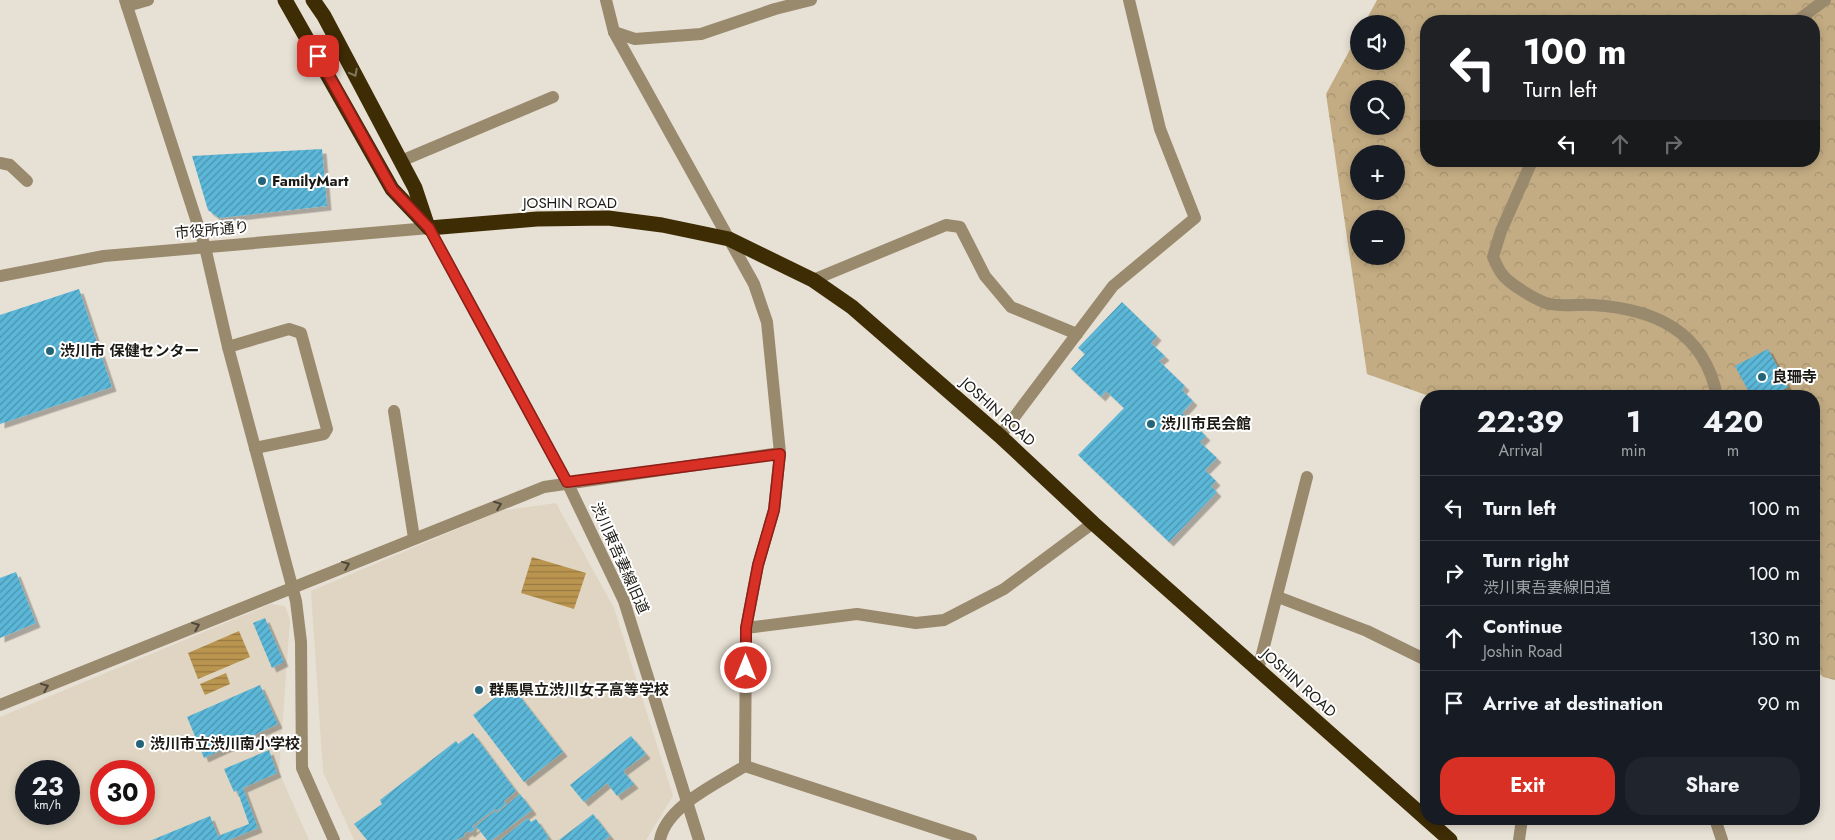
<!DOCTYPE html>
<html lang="en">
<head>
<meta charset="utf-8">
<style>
	:root { --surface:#171b24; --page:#20242c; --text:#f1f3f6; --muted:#9ea1a6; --line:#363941; --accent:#d93025 }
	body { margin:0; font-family:Jost,"Noto Sans JP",sans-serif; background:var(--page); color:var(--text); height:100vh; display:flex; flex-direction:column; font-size:19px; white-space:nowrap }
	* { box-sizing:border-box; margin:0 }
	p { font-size:16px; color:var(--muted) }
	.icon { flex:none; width:28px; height:28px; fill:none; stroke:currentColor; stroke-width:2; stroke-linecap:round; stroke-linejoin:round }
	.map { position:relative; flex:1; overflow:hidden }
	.drawer { position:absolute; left:1420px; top:390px; width:400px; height:435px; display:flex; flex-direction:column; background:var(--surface); border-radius:20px; box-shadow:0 2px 8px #0003 }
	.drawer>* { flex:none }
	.guide { position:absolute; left:1420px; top:15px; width:400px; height:152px; border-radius:20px; box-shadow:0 2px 8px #0003; background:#202124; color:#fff; overflow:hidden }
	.buttons { position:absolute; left:1350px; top:15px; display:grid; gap:10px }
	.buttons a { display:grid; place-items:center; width:55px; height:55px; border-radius:50%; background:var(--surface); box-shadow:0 2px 8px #0003; font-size:25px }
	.speed { position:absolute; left:15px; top:760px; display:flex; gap:10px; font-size:25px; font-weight:700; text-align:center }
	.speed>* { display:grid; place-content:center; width:65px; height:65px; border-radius:50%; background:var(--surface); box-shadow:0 2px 8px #0003; line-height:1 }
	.speed small { font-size:12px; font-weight:400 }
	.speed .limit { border:8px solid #d22; background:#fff; color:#111 }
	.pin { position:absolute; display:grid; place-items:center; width:42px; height:42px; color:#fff; margin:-21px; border-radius:10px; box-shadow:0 2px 8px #0006 }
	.me { position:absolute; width:55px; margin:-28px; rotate:0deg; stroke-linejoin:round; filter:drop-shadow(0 0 4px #0008) }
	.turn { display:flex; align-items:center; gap:18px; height:105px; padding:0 20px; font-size:22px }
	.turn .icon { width:65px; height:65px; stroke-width:2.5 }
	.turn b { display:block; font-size:35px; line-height:42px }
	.lanes { display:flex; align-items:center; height:48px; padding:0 20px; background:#0003; justify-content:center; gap:25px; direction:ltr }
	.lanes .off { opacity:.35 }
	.eta { display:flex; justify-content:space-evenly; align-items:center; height:85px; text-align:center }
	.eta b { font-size:30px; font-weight:700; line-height:35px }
	.button { display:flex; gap:10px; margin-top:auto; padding:10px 20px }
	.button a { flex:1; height:58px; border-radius:20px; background:var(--accent); color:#fff; font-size:20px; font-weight:700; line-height:58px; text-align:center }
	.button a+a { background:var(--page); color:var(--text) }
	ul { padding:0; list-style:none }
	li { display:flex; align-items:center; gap:15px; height:65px; padding:0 20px; border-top:1px solid var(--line) }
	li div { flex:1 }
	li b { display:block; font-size:19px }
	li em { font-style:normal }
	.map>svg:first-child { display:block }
	.built { fill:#dfd5c2; fill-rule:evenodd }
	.forest { fill:url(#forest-crowns); fill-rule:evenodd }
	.water { fill:url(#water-rules) }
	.building { fill:url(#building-hatch); filter:url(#shadow) }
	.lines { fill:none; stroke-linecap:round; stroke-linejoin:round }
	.minor { stroke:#99896d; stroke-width:12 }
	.highway { stroke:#3e2c04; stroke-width:15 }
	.oneway { stroke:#82765c }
	.oneway2 { stroke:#4e4638 }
	.route-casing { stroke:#8d1f18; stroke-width:12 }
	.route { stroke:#d93025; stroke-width:9 }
	.poi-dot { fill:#246479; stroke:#fff; stroke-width:2 }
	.labels { text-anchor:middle; stroke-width:4; stroke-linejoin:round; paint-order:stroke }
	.poi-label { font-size:15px; font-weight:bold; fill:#1c1a15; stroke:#fff; text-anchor:start }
	.street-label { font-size:15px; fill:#1c1a15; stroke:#fff }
</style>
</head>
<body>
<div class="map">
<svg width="1835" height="840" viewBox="0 0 1835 840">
	<defs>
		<pattern id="forest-crowns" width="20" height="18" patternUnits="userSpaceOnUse" patternTransform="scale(1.25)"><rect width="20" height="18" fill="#c3ac83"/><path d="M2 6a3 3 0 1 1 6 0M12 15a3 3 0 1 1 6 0" fill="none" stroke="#a79370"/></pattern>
		<pattern id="water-rules" width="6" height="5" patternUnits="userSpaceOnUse" patternTransform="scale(1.25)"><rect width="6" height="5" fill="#ba954f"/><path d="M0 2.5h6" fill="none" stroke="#967940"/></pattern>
		<pattern id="building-hatch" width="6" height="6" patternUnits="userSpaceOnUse" patternTransform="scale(1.25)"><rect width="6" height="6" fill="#5bb7d8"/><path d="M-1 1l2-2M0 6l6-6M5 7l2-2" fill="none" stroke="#4a94ae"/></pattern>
		<filter id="shadow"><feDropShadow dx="4.5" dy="4.5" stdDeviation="0" flood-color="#0004"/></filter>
	</defs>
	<rect width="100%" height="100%" fill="#e7e0d4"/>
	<g class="built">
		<path d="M556,503l58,105 59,188 -27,44h-292l-31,-68 -12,-181 189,-80z"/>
		<path d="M271,604l14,2 5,14 -11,152 30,68h-309v-123zM26,771h43v43h-43zM101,771h43v43h-43z"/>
	</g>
	<path class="forest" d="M1377,0h458v680l-12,-3 -9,-9v-272h-385l-62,-22 -41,-280 33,-61v28h37v-37h-32zM1426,21h388v140h-388zM1359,89h37v37h-37zM1359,154h37v37h-37zM1359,219h37v37h-37z"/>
	<g class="water">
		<path d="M532,557l54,16 -12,36 -53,-16z"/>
		<path d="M239,631l11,26 -52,22 -10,-26z"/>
		<path d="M226,673l4,11 -25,11 -5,-11z"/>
	</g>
	<g class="building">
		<path d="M322,149l5,57 -108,12 -11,-8 -16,-54z"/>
		<path d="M79,289l33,98 -112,37v-109z"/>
		<path d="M1122,302l35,34 -6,7 14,13 -6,5 26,25 -3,4 11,11 -11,12 24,23 -6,6 17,16 -12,12 11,11 -5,5 6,6 -48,50 -91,-87 46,-47 -18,-17 -5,6 -30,-28 14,-15 -7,-6z"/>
		<path d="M1768,349l20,38 -17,9h-20l-16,-30z"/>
		<path d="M16,572l20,51 -36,15v-60z"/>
		<path d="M265,618l19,44 -12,6 -19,-45z"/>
		<path d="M260,685l18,39 -74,34 -17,-41z"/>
		<path d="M511,685l52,67 -39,30 -51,-67z"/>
		<path d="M473,733l43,58 -12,10 2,3 -9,7 -2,-2 -23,17 1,2 22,-17 2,2 23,-19 12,16 -40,30h-5l-10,-13 -7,6 -2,-2 -4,3 1,2 -9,4h-89l-13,-16 28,-20 -2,-4 76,-59 2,3z"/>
		<path d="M631,736l15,18 -23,17 11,13 -17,12 -10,-13 -23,19 -14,-17z"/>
		<path d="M269,750l8,23 -34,15 15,40 -29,12h-77l58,-24 8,20 31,-12 -12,-34 -3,2 -10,-23z"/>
		<path d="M593,814l17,22 -5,4h-46z"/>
		<path d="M528,818l3,4 5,-3 13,19 -3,2h-46z"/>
	</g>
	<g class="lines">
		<g class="minor">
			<path d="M125,0l80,247 23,100 68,254 5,41 1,126 32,72"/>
			<path d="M606,0l8,32 140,252 13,38 13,131 -6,57 -16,55 -12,63 -1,138"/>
			<path d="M127,6l21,-6"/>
			<path d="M1797,21l28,-21"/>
			<path d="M614,32l21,7 66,-5 74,-25 36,-9"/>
			<path d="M401,161l152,-64"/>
			<path d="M1532,161l-31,70 -8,26c3,6 5,12 9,17 7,10 37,28 48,30 14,3 29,0 43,1 62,4 111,26 124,91"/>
			<path d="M0,163l10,2 17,16"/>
			<path d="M0,276l104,-20 325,-28 138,254 57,119 75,239"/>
			<path d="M813,280l133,-55 14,2 25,49 26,31 66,27"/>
			<path d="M228,347l61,-18 12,4 26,96 -3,5 -69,14"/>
			<path d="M394,411l20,127"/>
			<path d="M1000,436l113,-150 82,-68 -35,-89 -31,-129"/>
			<path d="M1278,597l89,34 59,29"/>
			<path d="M746,628l111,-14 59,9 28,-3 60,-31 89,-66"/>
			<path d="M1258,670l49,-193"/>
			<path d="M0,705l544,-218 236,-34"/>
			<path d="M1715,819l7,21"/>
			<path d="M660,840c6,-34 58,-57 85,-74l226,74"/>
			<path d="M1519,840l3,-21"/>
		</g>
		<g class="highway">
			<path d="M285,0l107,189 37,39"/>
			<path d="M313,0l11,16 91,172 12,36"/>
			<path d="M429,228l108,-9 71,-1 54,7 67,14 84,41 39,27 148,129 93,87 357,317"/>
		</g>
	</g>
	<defs><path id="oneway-chevron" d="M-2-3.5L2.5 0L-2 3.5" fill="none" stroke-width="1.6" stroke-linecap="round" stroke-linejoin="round" transform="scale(1.25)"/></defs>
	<use class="oneway" href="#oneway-chevron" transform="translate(354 73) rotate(62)"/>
	<g class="oneway2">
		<use href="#oneway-chevron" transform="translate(498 505) rotate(-21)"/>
		<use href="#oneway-chevron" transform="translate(346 565) rotate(-22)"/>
		<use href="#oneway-chevron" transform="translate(196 626) rotate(-22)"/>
		<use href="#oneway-chevron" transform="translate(45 687) rotate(-22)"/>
	</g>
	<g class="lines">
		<g class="route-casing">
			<path id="route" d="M318,56l74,133 37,39 138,254 213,-28 -6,56 -16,55 -12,63v40"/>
		</g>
		<use href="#route" class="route"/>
	</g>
	<g class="poi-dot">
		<circle cx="262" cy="181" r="5"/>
		<circle cx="50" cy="351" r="5"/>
		<circle cx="1762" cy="377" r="5"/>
		<circle cx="1151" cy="424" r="5"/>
		<circle cx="479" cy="690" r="5"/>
		<circle cx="140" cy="744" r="5"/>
	</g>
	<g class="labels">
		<g class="poi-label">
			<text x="272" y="186">FamilyMart</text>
			<text x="60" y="356">渋川市 保健センター</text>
			<text x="1772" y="382">良珊寺</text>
			<text x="1161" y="429">渋川市民会館</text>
			<text x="489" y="695">群馬県立渋川女子高等学校</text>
			<text x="150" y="749">渋川市立渋川南小学校</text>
		</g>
		<g class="street-label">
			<text x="570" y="208">JOSHIN ROAD</text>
			<text transform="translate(212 230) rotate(-5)" y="5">市役所通り</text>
			<text transform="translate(998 412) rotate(42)" y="5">JOSHIN ROAD</text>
			<text transform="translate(620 558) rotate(66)" y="5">渋川東吾妻線旧道</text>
			<text transform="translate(1299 683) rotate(42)" y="5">JOSHIN ROAD</text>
		</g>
	</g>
</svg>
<div class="buttons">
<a><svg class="icon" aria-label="sound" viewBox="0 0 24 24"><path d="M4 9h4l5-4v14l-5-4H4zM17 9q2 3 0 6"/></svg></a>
<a><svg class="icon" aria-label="search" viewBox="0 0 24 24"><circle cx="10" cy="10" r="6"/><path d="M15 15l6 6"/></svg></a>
<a>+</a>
<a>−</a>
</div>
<div class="speed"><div>23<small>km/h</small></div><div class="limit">30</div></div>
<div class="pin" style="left:318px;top:56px;background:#d93025"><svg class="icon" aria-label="arrive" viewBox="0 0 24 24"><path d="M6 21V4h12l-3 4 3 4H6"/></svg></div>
<svg class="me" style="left:746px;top:668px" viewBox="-20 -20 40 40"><circle r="17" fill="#d93025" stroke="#fff" stroke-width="3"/><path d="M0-11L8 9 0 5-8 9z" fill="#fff"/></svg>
<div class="guide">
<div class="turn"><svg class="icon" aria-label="left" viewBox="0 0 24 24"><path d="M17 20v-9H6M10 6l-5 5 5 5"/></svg><div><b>100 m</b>Turn left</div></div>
<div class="lanes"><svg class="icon" aria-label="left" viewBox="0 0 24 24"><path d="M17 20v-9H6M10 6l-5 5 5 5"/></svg><svg class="icon off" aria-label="ahead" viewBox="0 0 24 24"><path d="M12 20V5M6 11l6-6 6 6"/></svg><svg class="icon off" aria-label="right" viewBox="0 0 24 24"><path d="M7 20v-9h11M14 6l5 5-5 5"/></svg></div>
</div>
<section class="drawer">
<div class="eta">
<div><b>22:39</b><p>Arrival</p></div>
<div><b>1</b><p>min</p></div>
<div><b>420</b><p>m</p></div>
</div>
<ul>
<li><svg class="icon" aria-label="left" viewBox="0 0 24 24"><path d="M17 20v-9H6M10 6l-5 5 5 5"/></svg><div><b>Turn left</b></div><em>100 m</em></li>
<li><svg class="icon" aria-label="right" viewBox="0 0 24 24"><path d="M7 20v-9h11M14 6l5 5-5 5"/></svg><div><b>Turn right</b><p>渋川東吾妻線旧道</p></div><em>100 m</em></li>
<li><svg class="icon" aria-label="ahead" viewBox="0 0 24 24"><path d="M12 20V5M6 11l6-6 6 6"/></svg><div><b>Continue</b><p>Joshin Road</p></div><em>130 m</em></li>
<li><svg class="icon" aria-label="arrive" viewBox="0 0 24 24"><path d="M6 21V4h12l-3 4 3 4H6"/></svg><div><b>Arrive at destination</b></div><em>90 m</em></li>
</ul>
<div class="button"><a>Exit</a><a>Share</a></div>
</section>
</div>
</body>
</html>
